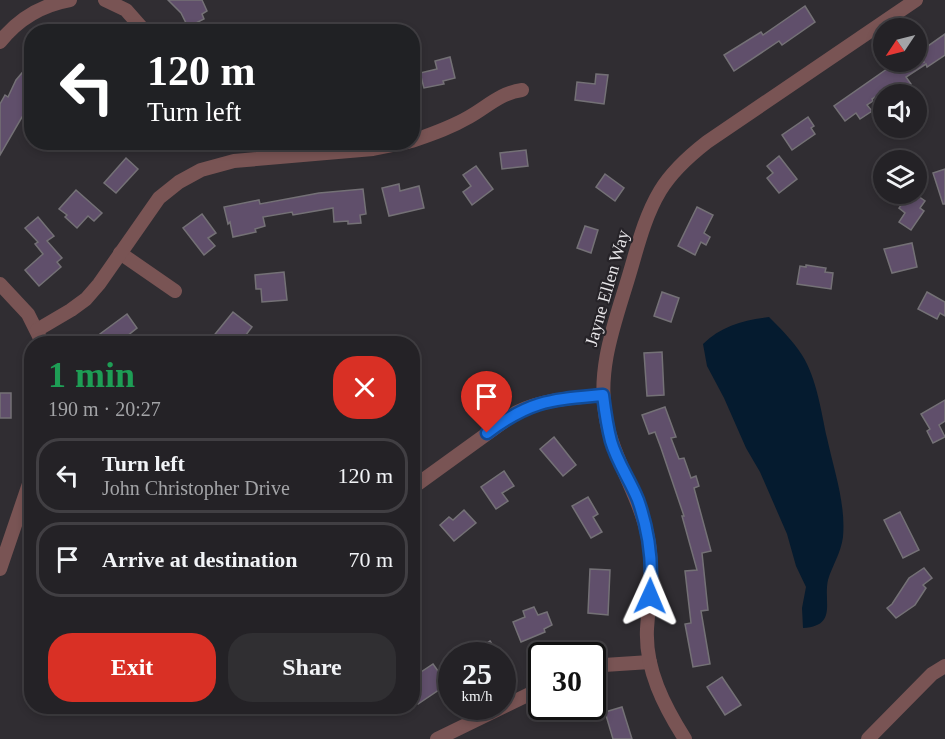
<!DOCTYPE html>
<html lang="en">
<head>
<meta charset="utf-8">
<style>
	:root { --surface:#242226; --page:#302f32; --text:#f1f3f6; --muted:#a3a4a7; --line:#413f43; --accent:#d93025 }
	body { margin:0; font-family:"Times New Roman",serif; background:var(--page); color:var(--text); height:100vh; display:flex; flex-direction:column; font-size:22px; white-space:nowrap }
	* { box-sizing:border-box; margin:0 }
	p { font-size:20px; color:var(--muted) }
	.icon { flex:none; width:33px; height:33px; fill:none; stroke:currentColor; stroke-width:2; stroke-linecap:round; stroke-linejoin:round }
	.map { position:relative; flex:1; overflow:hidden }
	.side { position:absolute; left:24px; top:336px; width:396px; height:378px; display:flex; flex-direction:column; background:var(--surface); border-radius:24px; box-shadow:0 3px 9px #0003,0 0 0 2px var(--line) }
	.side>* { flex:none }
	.top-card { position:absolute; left:24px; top:24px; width:396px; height:126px; border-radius:24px; box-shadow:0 3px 9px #0003,0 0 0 2px var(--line); background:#202124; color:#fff; overflow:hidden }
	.needle { width:39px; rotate:235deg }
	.buttons { position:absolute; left:873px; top:18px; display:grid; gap:12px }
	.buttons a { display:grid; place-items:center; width:54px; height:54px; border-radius:50%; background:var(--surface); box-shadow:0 3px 9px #0003,0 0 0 2px var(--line); font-size:30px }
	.speed { position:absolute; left:438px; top:642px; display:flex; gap:12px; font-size:30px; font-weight:700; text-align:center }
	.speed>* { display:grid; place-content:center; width:78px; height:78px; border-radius:50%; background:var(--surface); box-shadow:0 3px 9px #0003,0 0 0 2px var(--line); line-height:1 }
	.speed small { font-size:15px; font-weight:400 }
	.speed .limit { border:3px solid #111; border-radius:9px; background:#fff; color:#111 }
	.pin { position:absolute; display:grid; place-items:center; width:51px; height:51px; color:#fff; margin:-62px -26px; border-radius:50% 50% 50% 0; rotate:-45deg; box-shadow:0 0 6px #0007 }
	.pin .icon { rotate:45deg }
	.me { position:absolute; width:66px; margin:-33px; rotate:1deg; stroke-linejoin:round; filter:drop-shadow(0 0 4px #0008) }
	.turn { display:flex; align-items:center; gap:21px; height:126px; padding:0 24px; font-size:27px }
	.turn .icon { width:78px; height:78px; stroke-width:2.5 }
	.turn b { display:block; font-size:42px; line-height:51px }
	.round { display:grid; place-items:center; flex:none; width:63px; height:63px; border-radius:24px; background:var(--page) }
	.summary { display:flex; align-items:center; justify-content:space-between; height:102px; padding:0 24px }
	h1 { font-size:36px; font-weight:600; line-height:45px; color:#1e9e55 }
	.cta { display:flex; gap:12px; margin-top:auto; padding:12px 24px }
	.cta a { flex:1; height:69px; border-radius:24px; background:var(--accent); color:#fff; font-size:24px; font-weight:600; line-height:69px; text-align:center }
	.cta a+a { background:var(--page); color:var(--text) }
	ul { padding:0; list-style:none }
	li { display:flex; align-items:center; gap:18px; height:75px; margin:0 12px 9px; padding:0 12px; border:3px solid var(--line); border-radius:24px }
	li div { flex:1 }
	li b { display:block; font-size:22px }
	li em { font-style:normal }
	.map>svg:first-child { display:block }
	.water { fill:#051b2f }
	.building { fill:#604f6b; stroke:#747176; stroke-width:1.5 }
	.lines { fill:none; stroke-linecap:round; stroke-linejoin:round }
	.minor { stroke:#795454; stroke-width:14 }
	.route-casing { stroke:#114b97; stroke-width:15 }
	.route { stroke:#1a73e8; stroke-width:10 }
	.labels { text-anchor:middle; stroke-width:4.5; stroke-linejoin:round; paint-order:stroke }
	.street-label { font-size:18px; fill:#e7e5e8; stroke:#262328 }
</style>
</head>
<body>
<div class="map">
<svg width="945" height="739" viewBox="0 0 945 739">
	<rect width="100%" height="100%" fill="#302d32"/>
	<path class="water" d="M769,317c12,12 24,24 33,38 15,24 19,56 25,83 7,32 19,66 16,99 -2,16 -11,29 -15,43 -5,22 10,46 -25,48l-1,-20 4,-21 -10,-21 -9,-32 -27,-62 -14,-24 -22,-50 -17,-32 -4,-22c18,-18 41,-24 66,-27z"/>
	<g class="building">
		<path d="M168,0h34l5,11 -5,3 2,5 -16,8 -7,-14z"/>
		<path d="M805,6l10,16 -33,23 -3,-4 -45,30 -10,-16 37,-23 2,3z"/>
		<path d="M945,34v21l-18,12 -1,-3 -20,13 5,7 -11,7 -5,-7 -23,15 1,2 -6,4 5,6 -12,8 -4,-6 -11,8 -11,-15 63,-44h27l-6,-9z"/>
		<path d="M450,57l5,21 -12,3 1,3 -20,4 -4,-15 17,-4 -2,-8z"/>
		<path d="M32,61v61l-10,-5 -22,38v-51l5,-9 3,2 8,-17z"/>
		<path d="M596,74l12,1 -4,29 -29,-4 2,-18 18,2z"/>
		<path d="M808,117l6,9 -3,2 4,6 -23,16 -10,-15z"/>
		<path d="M526,150l2,16 -26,3 -2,-16z"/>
		<path d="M779,156l18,23 -18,14 -12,-15 6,-5 -6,-7z"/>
		<path d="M126,158l12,11 -22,24 -12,-10z"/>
		<path d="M476,166l17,23 -21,16 -9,-13 8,-6 -8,-11z"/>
		<path d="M945,169v35h-2l-10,-31z"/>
		<path d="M605,174l19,14 -9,13 -19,-14z"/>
		<path d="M399,184l1,7 19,-5 5,22 -35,8 -7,-28z"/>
		<path d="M363,189l3,25 -6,1 1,8 -13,1v-3l-14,1 -1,-14 -40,7 -1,-3 -29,5 2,9 -10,3 1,3 -23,5 -3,-15 -2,2 -4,-17 35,-7 1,4 59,-11z"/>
		<path d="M76,190l26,23 -8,8 -6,-5 -11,12 -12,-11 2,-2 -8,-6z"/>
		<path d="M909,194h6l10,7 -5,7 4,3 -13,19 -12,-8 6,-9 -6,-5z"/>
		<path d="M697,207l16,8 -9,18 6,4 -4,8 -5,-3 -6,13 -17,-9z"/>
		<path d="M202,214l14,19 -8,5 7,8 -11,9 -21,-27z"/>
		<path d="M38,217l16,19 -7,5 15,17 -5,4 4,5 -22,19 -14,-16 18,-16 -8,-10 3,-2 -13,-14z"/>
		<path d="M585,226l13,4 -7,23 -14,-5z"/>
		<path d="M912,243l5,24 -25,6 -8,-24z"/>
		<path d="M806,265l20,3 -1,4 8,1 -2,16 -34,-5 3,-18 6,1z"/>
		<path d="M284,272l3,28 -25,2 -1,-13h-5l-1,-14z"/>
		<path d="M662,292l17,6 -8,24 -17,-6z"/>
		<path d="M927,292l18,10v14l-5,-3 -3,6 -19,-10z"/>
		<path d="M233,312l19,15 -13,17h-32z"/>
		<path d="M127,314l10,14 -20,16h-16l-5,-7z"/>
		<path d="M662,352l2,43 -17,1 -3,-43z"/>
		<rect x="0" y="393" width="11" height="25"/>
		<path d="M945,400v21l-6,4 6,12 -12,6 -6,-12 3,-2 -9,-15z"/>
		<path d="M665,407l11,30 -5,1 8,21 5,-1 7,20 5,-2 3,10 -5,2 17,63 -9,2 6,57 -7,1 9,53 -17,3 -8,-43 6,-1 -6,-52 12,-1 -15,-54h2l-23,-68 -6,-16 -6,2 -7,-19z"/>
		<path d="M554,437l22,28 -13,11 -23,-27z"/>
		<path d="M504,471l10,15 -12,7 6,8 -12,8 -15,-22z"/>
		<path d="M588,497l10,17 -5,3 9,15 -11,6 -19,-32z"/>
		<path d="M464,510l12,13 -22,18 -14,-16 9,-8 4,3z"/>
		<path d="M900,512l19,38 -16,8 -19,-38z"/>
		<path d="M924,568l8,10 -9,7 3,3 -11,17 -19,13 -9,-10 5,-4 17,-26z"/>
		<path d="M590,569l20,1 -2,45 -20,-2z"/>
		<path d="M534,607l4,8 9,-3 5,13 -8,4 1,3 -24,10 -8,-20 12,-5 -2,-6z"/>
		<path d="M490,641l10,15h-33z"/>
		<path d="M433,664l5,7 6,-4 8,10v4l-34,23 -6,-8v-8l5,-3 -5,-7z"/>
		<path d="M722,677l19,28 -16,10 -18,-28z"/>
		<path d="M622,707l10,32h-19l-8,-27z"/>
	</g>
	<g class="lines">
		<g class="minor">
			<path d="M105,0l21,10 15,17"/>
			<path d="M0,42c18,-23 42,-37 70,-42"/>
			<path d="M412,141c20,-7 38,-13 57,-24 18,-10 31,-24 53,-27"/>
			<path d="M120,253l55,38"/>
			<path d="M0,284l28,30 15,30"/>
			<path d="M37,330l34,-20 15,-11 13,-15 60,-86 20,-16 22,-12 33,-9 139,-12 35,-7"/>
			<path d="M412,488l105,-76c28,-13 56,-14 86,-17"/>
			<path d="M0,569l32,-94"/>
			<path d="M592,668l12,-3 46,-3"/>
			<path d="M437,739l105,-51"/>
			<path d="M685,739c-21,-33 -40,-70 -38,-110 2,-30 7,-60 1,-91 -8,-42 -34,-77 -42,-119 -10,-51 10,-99 24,-147 8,-27 15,-56 30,-81 12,-20 29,-35 47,-49l209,-142"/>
			<path d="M868,739l64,-65 13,-8"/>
		</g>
	</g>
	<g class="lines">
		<g class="route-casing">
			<path id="route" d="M487,433c44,-33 63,-33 116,-38 2,16 4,31 8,46 6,21 19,39 27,59 11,31 15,64 12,96"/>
		</g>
		<use href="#route" class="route"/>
	</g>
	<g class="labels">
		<g class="street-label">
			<text transform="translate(607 288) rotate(-74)" y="6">Jayne Ellen Way</text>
		</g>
	</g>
</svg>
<div class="buttons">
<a><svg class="needle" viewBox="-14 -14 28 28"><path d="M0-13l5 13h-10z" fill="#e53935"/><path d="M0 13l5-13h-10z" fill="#a3a4a7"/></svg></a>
<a><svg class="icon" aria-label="sound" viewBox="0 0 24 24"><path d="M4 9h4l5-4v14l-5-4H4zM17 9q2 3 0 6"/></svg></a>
<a><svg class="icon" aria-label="layers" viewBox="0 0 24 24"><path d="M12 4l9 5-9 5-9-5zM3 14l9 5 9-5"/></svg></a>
</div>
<div class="speed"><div>25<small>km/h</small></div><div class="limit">30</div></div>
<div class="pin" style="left:487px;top:433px;background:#d93025"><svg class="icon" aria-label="arrive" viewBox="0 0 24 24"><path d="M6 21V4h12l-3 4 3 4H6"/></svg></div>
<svg class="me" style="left:650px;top:596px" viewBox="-20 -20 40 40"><path d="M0-17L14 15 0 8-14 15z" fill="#1a73e8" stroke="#fff" stroke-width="4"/></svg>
<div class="top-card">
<div class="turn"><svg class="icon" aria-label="left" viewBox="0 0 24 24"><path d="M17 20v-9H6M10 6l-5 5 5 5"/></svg><div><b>120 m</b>Turn left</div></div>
</div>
<section class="side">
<div class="summary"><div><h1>1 min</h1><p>190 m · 20:27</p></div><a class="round" style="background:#d93025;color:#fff"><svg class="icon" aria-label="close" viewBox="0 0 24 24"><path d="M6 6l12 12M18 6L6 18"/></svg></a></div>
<ul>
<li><svg class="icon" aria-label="left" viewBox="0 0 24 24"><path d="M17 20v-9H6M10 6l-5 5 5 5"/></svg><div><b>Turn left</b><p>John Christopher Drive</p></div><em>120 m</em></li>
<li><svg class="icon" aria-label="arrive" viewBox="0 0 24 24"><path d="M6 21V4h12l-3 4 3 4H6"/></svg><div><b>Arrive at destination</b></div><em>70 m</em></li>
</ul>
<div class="cta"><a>Exit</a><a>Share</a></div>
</section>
</div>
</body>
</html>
